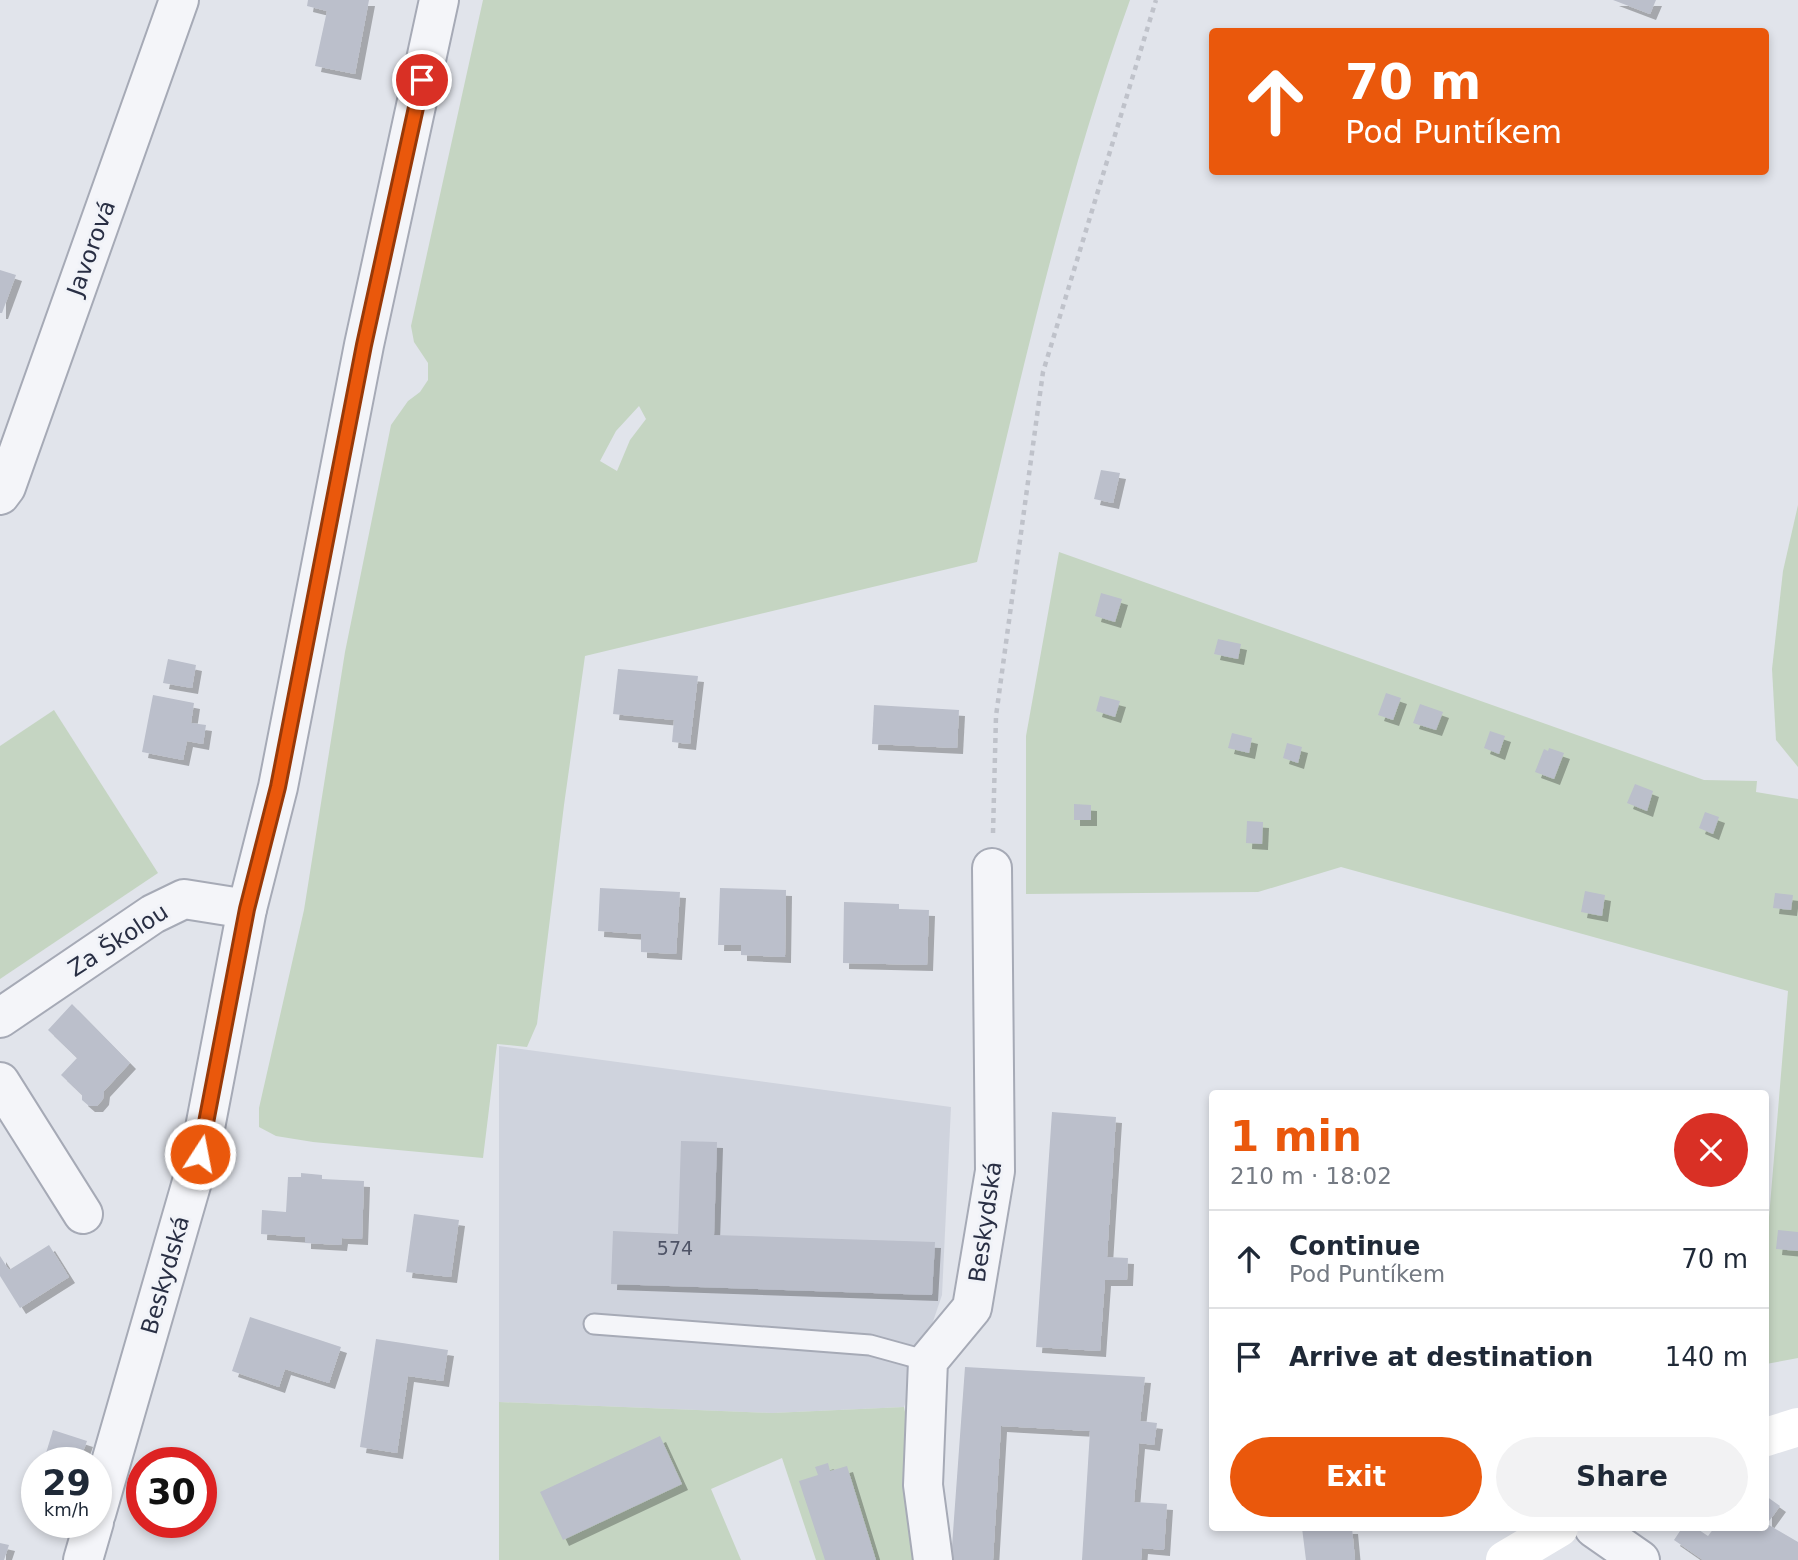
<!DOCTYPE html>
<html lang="en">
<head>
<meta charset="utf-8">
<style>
	:root { --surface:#fff; --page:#f2f2f3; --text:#1f2937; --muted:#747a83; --line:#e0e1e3; --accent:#ea580c }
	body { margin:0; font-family:"DejaVu Sans",sans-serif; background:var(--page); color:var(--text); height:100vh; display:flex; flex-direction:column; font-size:26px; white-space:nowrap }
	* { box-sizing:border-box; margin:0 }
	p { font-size:23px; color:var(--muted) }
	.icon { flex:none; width:38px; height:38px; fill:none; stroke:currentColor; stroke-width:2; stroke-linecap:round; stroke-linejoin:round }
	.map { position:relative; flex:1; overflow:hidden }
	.drawer { position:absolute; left:1209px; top:1090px; width:560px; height:441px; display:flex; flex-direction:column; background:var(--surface); border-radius:7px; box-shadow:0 4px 10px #0003 }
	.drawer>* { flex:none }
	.hud { position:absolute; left:1209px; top:28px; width:560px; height:147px; border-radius:7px; box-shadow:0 4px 10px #0003; background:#ea580c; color:#fff; overflow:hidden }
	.speed { position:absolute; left:21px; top:1447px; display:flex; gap:14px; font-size:35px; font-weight:700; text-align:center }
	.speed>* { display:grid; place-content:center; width:91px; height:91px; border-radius:50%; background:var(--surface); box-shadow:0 4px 10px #0003; line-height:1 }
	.speed small { font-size:18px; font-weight:400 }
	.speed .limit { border:10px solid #d22; background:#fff; color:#111 }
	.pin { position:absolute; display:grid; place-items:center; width:60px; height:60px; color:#fff; margin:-30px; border:4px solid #fff; border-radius:50%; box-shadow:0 2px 7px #0007 }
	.me { position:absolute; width:77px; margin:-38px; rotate:11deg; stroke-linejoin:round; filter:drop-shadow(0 0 5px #0008) }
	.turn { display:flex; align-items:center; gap:24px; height:147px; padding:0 21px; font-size:32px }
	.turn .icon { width:91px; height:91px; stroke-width:2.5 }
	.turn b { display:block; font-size:49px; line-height:60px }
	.round { display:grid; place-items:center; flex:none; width:74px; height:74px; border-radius:37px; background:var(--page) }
	.head { display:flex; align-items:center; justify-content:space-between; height:119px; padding:0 21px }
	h1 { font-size:42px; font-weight:600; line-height:52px; color:var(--accent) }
	.action { display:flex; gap:14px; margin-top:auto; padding:14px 21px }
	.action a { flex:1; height:80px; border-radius:42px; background:var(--accent); color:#fff; font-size:28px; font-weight:600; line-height:80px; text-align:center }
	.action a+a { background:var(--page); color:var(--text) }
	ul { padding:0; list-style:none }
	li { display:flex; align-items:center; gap:21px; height:98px; padding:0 21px; border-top:2px solid var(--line) }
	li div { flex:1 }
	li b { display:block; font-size:26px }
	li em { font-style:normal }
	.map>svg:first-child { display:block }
	.built { fill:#cfd3dd }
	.green { fill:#c5d5c2; fill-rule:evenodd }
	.building { fill:#bbbfcb; filter:url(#shadow) }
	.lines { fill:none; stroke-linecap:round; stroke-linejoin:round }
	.lane-casing { stroke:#a6aab6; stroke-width:23 }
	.street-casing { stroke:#a6aab6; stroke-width:42 }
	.path { stroke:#bfc2ca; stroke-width:4.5; stroke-dasharray:5 5; stroke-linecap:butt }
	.lane { stroke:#f4f5f9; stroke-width:19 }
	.street { stroke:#f4f5f9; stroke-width:38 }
	.secondary { stroke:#fff; stroke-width:38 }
	.route-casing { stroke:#983908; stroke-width:18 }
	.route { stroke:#ea580c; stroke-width:12 }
	.labels { text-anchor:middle; stroke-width:6; stroke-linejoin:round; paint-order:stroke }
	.number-label { font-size:19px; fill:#4e5366 }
	.street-label { font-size:23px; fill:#292f44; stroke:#f1f3f8 }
</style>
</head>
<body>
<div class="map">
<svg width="1798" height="1560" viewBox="0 0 1798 1560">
	<defs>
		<filter id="shadow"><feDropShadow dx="6" dy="6" stdDeviation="0" flood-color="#0004"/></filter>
	</defs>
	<rect width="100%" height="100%" fill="#e1e4eb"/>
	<path class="built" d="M499,1046l452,61 -9,188 -38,112 -132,6 -273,-11z"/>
	<g class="green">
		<path d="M483,0h647c-66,183 -108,373 -153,562l-392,94 -21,149 -27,219 -10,23 -30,-3 -14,114 -170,-16 -37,-6 -17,-9v-19l45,-198 41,-258 46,-227 17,-24 12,-9 8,-12v-17l-14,-21 -3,-16zM639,406l7,13 -16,21 -13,31 -17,-10 16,-30z"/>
		<path d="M1798,505v262l-22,-27 -4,-71 11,-98z"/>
		<path d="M1059,552l645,228 53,1 -1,11 42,7v559l-32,6v-111l22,-262 -447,-124 -83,25 -232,2v-158z"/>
		<path d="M54,710l104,163 -158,106v-233z"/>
		<path d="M499,1402l273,11 132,-6 7,34 1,109 2,10h-98l-34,-102 -71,31 30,71h-242z"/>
	</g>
	<g class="building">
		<path d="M308,0h61l-14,74 -40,-8 12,-55 -20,-5z"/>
		<path d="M1613,0h43l-6,14z"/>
		<path d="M0,270l16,5 -14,38h-2z"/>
		<path d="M1101,470l19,3 -7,30 -19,-4z"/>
		<path d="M1101,593l21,6 -7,23 -20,-6z"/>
		<path d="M1218,639l23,5 -3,15 -24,-5z"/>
		<path d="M168,659l28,6 -4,23 -29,-5z"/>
		<path d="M618,669l80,7 -8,68 -18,-2 2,-22 -61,-6z"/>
		<path d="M1386,693l15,5 -8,22 -15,-5z"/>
		<path d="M153,695l41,8 -3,20 15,2 -3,19 -16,-3 -4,19 -41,-8z"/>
		<path d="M1100,696l20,5 -5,16 -19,-6z"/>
		<path d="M1420,704l23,8 -7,18 -23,-7z"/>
		<path d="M874,705l85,5 -2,38 -85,-4z"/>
		<path d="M1490,731l15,5 -6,18 -15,-6z"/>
		<path d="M1232,733l20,5 -3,15 -21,-5z"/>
		<path d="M1287,743l15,4 -4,16 -15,-5z"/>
		<path d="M1549,748l15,5 -10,26 -19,-7 9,-23 4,2z"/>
		<path d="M1635,784l18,7 -6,20 -20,-8z"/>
		<path d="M1074,804l17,1v15h-17z"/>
		<path d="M1705,812l14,5 -6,17 -14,-6z"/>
		<path d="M1247,821l16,1 -1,22 -16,-1z"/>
		<path d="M600,888l80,4 -4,62 -35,-2v-18l-43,-3z"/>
		<path d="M720,888l66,2 -1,67 -44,-2v-10h-23z"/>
		<path d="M1585,891l20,4 -3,21 -21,-4z"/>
		<path d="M1775,893l18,2 -2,15 -18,-2z"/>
		<path d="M844,902l55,2v5l30,1 -2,55 -84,-2z"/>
		<path d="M72,1004l58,59 -26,28 -1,8 -6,7h-8l-7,-6v-5l-21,-20 16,-17 -29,-28z"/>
		<path d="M1052,1112l64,5 -9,140 21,1 -1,22h-22l-5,71 -64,-4z"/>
		<path d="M681,1141l36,1 -3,93 221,7 -3,53 -321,-11 2,-53 65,3z"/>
		<path d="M301,1173l21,2v4l42,2 -2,58 -20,-1 -1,7 -36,-2v-6l-44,-3 1,-24 24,2 2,-35h13z"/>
		<path d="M414,1214l45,6 -8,57 -45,-5z"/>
		<path d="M1778,1230l20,2v19l-22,-2z"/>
		<path d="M49,1245l20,32 -49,31 -20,-32v-20l9,14z"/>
		<path d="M250,1317l91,30 -12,36 -44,-14 -6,18 -47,-16z"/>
		<path d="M376,1339l72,11 -5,31 -35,-5 -11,77 -37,-6z"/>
		<path d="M965,1367l180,10 -5,44 17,2 -3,22 -15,-2 -5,59 33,2 -3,46 -22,-2 -1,12h-59l8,-129 -89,-5 -8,134h-42z"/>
		<path d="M53,1430l34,11 -8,22h-36z"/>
		<path d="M660,1436l22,48 -119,56 -23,-48z"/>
		<path d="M828,1463l2,8 17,-5 29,94h-51l-26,-79 19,-6 -3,-8z"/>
		<path d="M1766,1496l14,10 -13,18 31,18v18h-95l-29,-20 8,-12h14l12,8 6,-8h52z"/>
		<path d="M1302,1528h50l3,32h-49z"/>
		<path d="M0,1543l9,2 -5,15h-4z"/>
	</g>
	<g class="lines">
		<g class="lane-casing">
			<path id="lane" d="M594,1324l276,21 58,16"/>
		</g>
		<g class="street-casing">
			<g id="street">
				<path d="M0,495l6,-8 173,-487"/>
				<path d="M0,1018l153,-104 31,-15 63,10"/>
				<path d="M0,1082l83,132"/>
				<path d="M96,1514l104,-360 47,-245 31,-122 86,-442 75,-345"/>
				<path d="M1594,1528l46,32"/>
				<path d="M83,1560l11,-38"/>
				<path d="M933,1560l-10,-75 5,-124 44,-53 23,-137 -3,-303"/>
			</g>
		</g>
		<path class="path" d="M993,833l3,-117 47,-344 113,-372"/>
		<use href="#lane" class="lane"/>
		<use href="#street" class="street"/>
		<g class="secondary">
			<path d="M1766,1437l32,-10"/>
			<path d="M1505,1560l54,-32"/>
		</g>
	</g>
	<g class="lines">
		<g class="route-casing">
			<path id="route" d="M200,1154l47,-245 31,-122 86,-442 58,-265"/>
		</g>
		<use href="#route" class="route"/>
	</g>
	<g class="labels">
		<g class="number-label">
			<text x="675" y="1255">574</text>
		</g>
		<g class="street-label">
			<text transform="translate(91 248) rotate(-70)" y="8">Javorová</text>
			<text transform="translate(118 940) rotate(-33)" y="8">Za Školou</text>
			<text transform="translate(985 1222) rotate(-82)" y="8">Beskydská</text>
			<text transform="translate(165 1275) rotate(-74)" y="8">Beskydská</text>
		</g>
	</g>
</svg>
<div class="speed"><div>29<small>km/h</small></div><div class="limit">30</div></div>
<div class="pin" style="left:422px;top:80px;background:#d93025"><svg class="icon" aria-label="arrive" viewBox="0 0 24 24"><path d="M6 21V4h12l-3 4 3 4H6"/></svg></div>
<svg class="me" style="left:200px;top:1154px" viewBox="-20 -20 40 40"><circle r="17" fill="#ea580c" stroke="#fff" stroke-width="3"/><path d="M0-11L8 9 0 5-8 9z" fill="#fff"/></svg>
<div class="hud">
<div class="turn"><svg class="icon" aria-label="ahead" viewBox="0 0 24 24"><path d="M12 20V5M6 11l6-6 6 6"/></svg><div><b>70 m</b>Pod Puntíkem</div></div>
</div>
<section class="drawer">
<div class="head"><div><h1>1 min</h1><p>210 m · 18:02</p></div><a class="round" style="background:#d93025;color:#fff"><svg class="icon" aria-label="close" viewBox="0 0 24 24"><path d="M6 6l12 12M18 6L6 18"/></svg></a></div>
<ul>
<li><svg class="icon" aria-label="ahead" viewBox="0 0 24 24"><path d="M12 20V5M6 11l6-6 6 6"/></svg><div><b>Continue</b><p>Pod Puntíkem</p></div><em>70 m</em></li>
<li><svg class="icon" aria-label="arrive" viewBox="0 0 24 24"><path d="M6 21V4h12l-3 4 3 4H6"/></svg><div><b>Arrive at destination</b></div><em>140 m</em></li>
</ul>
<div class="action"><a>Exit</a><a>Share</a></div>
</section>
</div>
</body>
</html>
